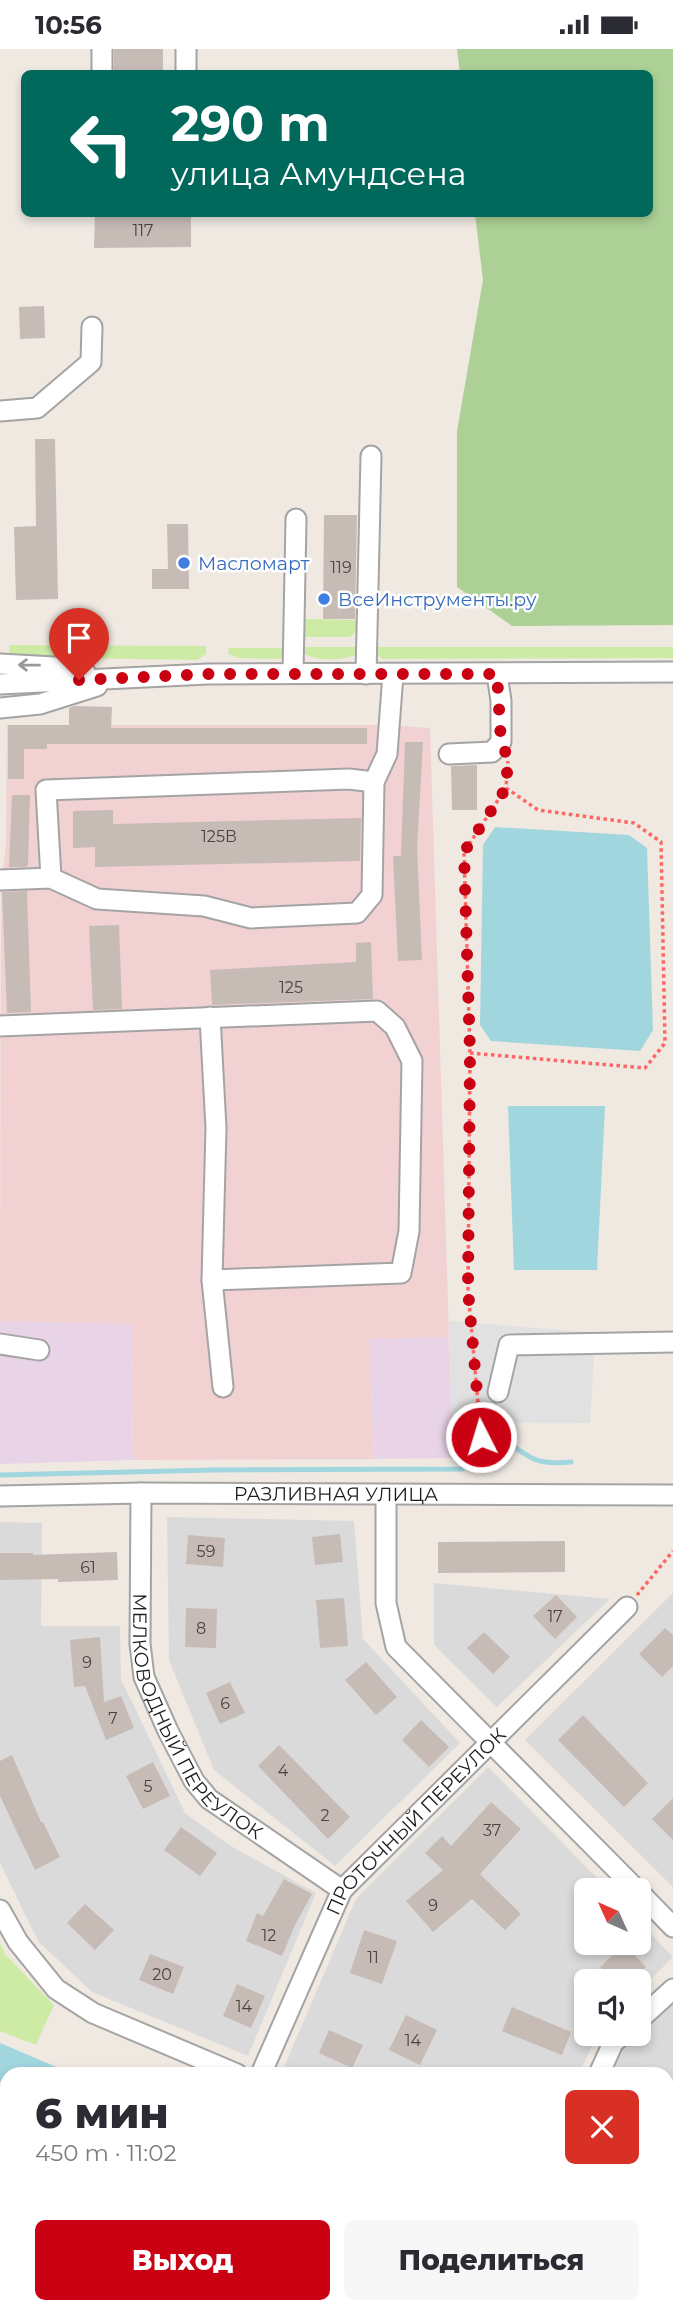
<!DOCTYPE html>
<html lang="ru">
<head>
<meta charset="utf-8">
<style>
	:root { --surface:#fff; --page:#f7f7f7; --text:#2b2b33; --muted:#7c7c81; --accent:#ca0013 }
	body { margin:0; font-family:Montserrat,sans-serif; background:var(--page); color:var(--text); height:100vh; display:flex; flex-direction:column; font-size:26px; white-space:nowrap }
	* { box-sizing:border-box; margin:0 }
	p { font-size:23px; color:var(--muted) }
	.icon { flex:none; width:38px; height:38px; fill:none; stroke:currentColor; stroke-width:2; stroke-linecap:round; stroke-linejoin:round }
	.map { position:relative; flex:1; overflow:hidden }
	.side { position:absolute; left:0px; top:2018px; width:674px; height:247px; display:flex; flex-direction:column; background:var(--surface); border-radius:21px 21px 0 0; box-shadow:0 4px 10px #0003 }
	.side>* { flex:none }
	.hud { position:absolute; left:21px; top:21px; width:632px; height:147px; border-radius:10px; box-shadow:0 4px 10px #0003; background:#00695c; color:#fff; overflow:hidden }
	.needle { width:46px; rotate:315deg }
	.tools { position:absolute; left:574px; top:1829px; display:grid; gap:14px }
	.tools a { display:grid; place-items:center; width:77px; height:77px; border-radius:10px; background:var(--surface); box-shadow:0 4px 10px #0003; font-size:35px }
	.pin { position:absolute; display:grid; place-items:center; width:60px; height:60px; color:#fff; margin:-72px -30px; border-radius:50% 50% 50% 0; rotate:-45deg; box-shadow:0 0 7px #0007 }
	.pin .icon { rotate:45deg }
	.me { position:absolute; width:77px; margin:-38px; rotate:355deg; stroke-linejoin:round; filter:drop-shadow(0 0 5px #0008) }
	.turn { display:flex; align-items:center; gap:24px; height:147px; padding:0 35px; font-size:32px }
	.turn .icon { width:91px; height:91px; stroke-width:2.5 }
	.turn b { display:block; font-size:49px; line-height:60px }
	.round { display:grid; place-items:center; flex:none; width:74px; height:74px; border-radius:10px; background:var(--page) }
	.overview { display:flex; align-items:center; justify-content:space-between; height:119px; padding:0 35px }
	h1 { font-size:42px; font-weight:800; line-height:52px }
	.action { display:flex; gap:14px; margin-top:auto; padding:14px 35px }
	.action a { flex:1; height:80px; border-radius:10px; background:var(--accent); color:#fff; font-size:28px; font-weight:800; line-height:80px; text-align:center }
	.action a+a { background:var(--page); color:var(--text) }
	.status { display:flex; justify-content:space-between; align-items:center; height:49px; padding:0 35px; background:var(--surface); direction:ltr }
	.status svg { height:19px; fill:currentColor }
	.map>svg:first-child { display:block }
	.residential { fill:#dbdada }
	.commercial { fill:#f1d1d2 }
	.industrial { fill:#e8d4e6 }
	.grass { fill:#ceeba6 }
	.forest { fill:#acd095 }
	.parking { fill:#e1e1e1 }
	.water { fill:#a1d6de }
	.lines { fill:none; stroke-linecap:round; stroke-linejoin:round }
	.stream { stroke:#a1d6de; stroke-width:5 }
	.building { fill:#c7bbb6 }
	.minor-casing { stroke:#a4a4a4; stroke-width:23 }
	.path { stroke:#ff6563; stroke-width:3.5; stroke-dasharray:3.5 3.5; stroke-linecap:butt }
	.minor { stroke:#fff; stroke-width:19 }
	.oneway { stroke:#999 }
	.route { stroke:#ca0013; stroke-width:12; stroke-dasharray:0 21.6 }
	.shop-dot { fill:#3f7fe0; stroke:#fff; stroke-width:2.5 }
	.labels { text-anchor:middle; stroke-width:5; stroke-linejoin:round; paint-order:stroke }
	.number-label { font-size:16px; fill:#484443 }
	.shop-label { font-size:19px; fill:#366cbe; stroke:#fff; text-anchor:start }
	.street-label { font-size:19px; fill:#1d1d1d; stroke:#fff }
</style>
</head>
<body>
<div class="status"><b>10:56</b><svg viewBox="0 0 49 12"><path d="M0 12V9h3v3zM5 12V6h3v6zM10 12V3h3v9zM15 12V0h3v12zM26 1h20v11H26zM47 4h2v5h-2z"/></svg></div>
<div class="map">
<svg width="673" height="2264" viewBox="0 0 673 2264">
	<rect width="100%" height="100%" fill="#efe9e2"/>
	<g class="residential">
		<path d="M167,1468l187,4 9,118 97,104 -125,123 -121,-96 -45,-110z"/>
		<path d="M0,1473l42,1 -1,103h79l1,53 64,134 44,32 87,48 -68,163 -156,-64 -54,-51 -38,-78z"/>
		<path d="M434,1534l176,16 -113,108 -63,-62z"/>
		<path d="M673,1544v294l-148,-147z"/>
		<path d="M488,1718l121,123h-23v53h53v-22l34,36 -34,34v-10h-53v52l12,1 -19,40h-279l-16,-7 72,-168z"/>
		<path d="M673,1949v231l-6,-3v-152h-57l12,-27z"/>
	</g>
	<path class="commercial" d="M7,676h383l40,3 19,609 -80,3 5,119 -241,1 -2,-135 -131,-4 1,-432 5,-46z"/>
	<g class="industrial">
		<path d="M0,1272l131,3 2,136 -133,4z"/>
		<path d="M449,1288l4,121 -79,1 -5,-120z"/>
	</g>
	<g class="grass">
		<path d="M302,570l57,1 -1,10 -8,7h-47z"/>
		<path d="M9,596l197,1v8l-9,6 -187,-3z"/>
		<path d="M302,598h55v7c-13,7 -43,8 -55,-2z"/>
		<path d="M376,598h297v11l-291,1 -6,-6z"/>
		<path d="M228,599h57l-2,9 -5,2 -40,-1 -9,-4z"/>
		<path d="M0,1894l5,11 49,51 -18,40 -36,-14z"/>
	</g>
	<path class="forest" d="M457,0h216v576l-161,1 -55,-39v-156l26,-151 -8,-66 174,-1v-140h-189z"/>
	<path class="parking" d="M449,1272l151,12v17l-6,7 -4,66 -138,-1z"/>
	<g class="water">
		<path d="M495,778l134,8 18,13 6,182 -13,21 -149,-10 -11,-16 3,-180z"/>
		<path d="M508,1057h97l-8,164h-83z"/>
		<path d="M0,1994l73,31h-66v10l-7,-3z"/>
		<path d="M545,2258h84l17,6h-88z"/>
	</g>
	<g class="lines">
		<path class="stream" d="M0,1426l213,-5 249,-1 19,-19 25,-9c26,19 32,24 65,21"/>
	</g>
	<g class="building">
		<rect x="114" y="0" width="49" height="24"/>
		<path d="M95,164h96v34l-97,1z"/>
		<path d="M44,257l1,32 -25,1 -1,-32z"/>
		<path d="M35,390h20l3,160 -42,1 -2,-73 22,-1z"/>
		<path d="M324,466h33l-2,104h-32z"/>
		<path d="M167,475h21l1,65h-37v-20h16z"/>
		<path d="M74,657l38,1 -1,21h256v16h-320v5h-23v30h-16v-54h61v-17z"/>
		<path d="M405,693h18l-6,105 5,113 -24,1 -5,-105h8z"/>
		<path d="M477,716v45h-25l-1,-44z"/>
		<path d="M12,746h18l-2,70 -2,2h-17z"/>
		<path d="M113,761v14l248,-6 -1,43 -265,6v-20l-22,1v-37z"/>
		<path d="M27,842l4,121 -24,1 -5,-121z"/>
		<path d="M119,876l3,84 -29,1 -4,-84z"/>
		<path d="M371,893l2,57 -161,6 -2,-35 146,-8v-19z"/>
		<path d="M340,1485l3,28 -28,3 -3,-28z"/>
		<path d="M188,1486l37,3 -2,29 -37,-3z"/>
		<path d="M565,1492v31l-127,1v-31z"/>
		<path d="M117,1503l1,28 -60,2v-3l-58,1v-27h33v2z"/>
		<path d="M556,1546l21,22 -22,22 -22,-23z"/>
		<path d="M344,1549l4,48 -28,2 -4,-48z"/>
		<path d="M186,1559l31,1 -1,39 -31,-1z"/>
		<path d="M665,1579l8,7v31l-11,11 -23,-23z"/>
		<path d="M484,1583l26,25 -17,17 -26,-26z"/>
		<path d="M100,1588l4,65 17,-6 13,32 -28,12 -21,-54 -11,1 -4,-47z"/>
		<path d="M366,1613l31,35 -21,18 -31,-35z"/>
		<path d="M230,1633l15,31 -25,11 -14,-31z"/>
		<path d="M583,1666l65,68 -24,24 -66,-67z"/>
		<path d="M421,1671l28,27 -20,20 -27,-27z"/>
		<path d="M279,1696l71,72 -22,22 -70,-73z"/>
		<path d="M12,1706l29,67h2l17,35 -25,13 -35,-74v-35z"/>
		<path d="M153,1713l17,34 -27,13 -17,-33z"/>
		<path d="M673,1749v42l-21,-21z"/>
		<path d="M491,1753l30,27 -41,45 41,40 -16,16 -33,-31 -39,33 -27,-31 37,-31 -18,-17 17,-17 9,10z"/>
		<path d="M181,1778l36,26 -17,23 -36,-26z"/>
		<path d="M284,1830l28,15 -17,31 -13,31 -36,-15 11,-28 6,3z"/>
		<path d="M85,1855l29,26 -19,20 -28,-27z"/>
		<path d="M364,1881l33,11 -15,43 -32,-11z"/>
		<path d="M624,1895l22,23 -14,14h-18l-14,-14z"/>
		<path d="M150,1905l34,13 -11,27 -34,-14z"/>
		<path d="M237,1935l28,12 -14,32 -28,-12z"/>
		<path d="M512,1958l59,25 -9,23 -60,-24z"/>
		<path d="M406,1966l31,15 -17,35 -31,-15z"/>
		<path d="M329,1981l34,15 -11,23 -33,-15z"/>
	</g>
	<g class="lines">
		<g class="minor-casing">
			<g id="minor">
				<path d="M102,0v24"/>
				<path d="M186,0v24"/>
				<path d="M0,362l37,-3 54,-46 1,-35"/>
				<path d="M0,615l72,4 13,4"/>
				<path d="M293,624l3,-154"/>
				<path d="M366,625l5,-218"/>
				<path d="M0,635l208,-10 465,-2"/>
				<path d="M0,659l40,-4 57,-18"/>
				<path d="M449,705l43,-2 9,-10v-41l-4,-27"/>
				<path d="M51,829l-5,-88 303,-11 25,3"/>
				<path d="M0,831l51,-2 46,21 107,7 47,12 106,-5 15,-18 2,-113 13,-28 6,-80"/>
				<path d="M210,968l6,111 -4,152 11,107"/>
				<path d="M0,977l377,-15 18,16 17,34 -3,170 -8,42 -189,7"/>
				<path d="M0,1295l39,6"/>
				<path d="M498,1343l11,-47 164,-3"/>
				<path id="s1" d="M141,1444l-1,151 4,33 24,54 26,50 15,18 133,91"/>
				<path d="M386,1445v109l10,44 241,243"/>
				<path id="s2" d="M0,1447l141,-3 532,2"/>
				<path d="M639,1843l34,35"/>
				<path d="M0,1861l18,32 38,47 37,24 144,61"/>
				<path d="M639,1971l34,-31"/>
				<path id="s3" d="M261,2025l81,-184 285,-283"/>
				<path d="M599,2025l14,-31 11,-10"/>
				<path d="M0,2136l7,2"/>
				<path d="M0,2202l7,1"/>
				<path d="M667,2206l6,3"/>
				<path d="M312,2258l17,6"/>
				<path d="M143,2264v-6"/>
			</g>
		</g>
		<g class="path">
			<path d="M470,1004l175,15 20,-25 -4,-201 -27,-19 -96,-13 -32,-22 2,-27"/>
			<path d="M481,1388l-13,-147 2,-237 -6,-201 42,-64"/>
			<path d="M637,1546l36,-44"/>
		</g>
		<use href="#minor" class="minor"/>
	</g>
	<defs><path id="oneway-shaft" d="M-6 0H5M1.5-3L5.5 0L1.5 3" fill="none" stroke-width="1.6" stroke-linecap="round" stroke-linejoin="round" transform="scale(1.75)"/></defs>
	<use class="oneway" href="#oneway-shaft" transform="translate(29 616) rotate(-179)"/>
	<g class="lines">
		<path class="route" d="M79,631l129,-6h289l4,68 7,16 -2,30 -42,64 6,201 -2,237 13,147"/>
	</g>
	<g class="shop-dot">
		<circle cx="184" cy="514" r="7"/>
		<circle cx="324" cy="550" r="7"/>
	</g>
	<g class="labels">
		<g class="number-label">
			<text x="143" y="187">117</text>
			<text x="341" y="524">119</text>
			<text x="219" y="793">125В</text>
			<text x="291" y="944">125</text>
			<text x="206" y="1508">59</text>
			<text x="88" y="1524">61</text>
			<text x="555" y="1573">17</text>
			<text x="201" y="1585">8</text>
			<text x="87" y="1619">9</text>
			<text x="225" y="1660">6</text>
			<text x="113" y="1675">7</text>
			<text x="283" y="1727">4</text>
			<text x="148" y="1743">5</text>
			<text x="325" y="1772">2</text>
			<text x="492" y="1787">37</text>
			<text x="433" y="1862">9</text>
			<text x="269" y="1892">12</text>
			<text x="373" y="1914">11</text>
			<text x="162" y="1931">20</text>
			<text x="244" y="1963">14</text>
			<text x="413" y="1997">14</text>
		</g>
		<g class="shop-label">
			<text x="198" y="521">Масломарт</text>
			<text x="338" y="557">ВсеИнструменты.ру</text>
		</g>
		<g class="street-label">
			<text dy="7" stroke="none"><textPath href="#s2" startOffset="336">РАЗЛИВНАЯ УЛИЦА</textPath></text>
			<text dy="7" stroke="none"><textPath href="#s1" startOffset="243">МЕЛКОВОДНЫЙ ПЕРЕУЛОК</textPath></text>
			<text dy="7" stroke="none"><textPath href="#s3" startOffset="301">ПРОТОЧНЫЙ ПЕРЕУЛОК</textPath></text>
		</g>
	</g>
</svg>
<div class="tools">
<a><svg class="needle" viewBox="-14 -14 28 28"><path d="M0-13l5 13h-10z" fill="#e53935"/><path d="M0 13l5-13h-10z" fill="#7c7c81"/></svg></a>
<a><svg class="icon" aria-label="sound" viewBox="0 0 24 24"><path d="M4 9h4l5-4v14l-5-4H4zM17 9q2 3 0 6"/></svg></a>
</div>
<div class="pin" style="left:79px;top:631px;background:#d93025"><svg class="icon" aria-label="arrive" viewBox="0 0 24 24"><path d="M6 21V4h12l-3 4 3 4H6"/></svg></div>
<svg class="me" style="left:481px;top:1388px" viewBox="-20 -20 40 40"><circle r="17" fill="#ca0013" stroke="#fff" stroke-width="3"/><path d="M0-11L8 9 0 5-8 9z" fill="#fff"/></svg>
<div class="hud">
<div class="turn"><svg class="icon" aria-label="left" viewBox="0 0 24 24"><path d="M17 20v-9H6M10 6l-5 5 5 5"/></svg><div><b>290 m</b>улица Амундсена</div></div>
</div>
<section class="side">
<div class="overview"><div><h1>6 мин</h1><p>450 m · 11:02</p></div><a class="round" style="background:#d93025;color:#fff"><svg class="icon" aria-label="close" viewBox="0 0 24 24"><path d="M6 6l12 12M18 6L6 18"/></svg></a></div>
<div class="action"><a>Выход</a><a>Поделиться</a></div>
</section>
</div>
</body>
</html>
